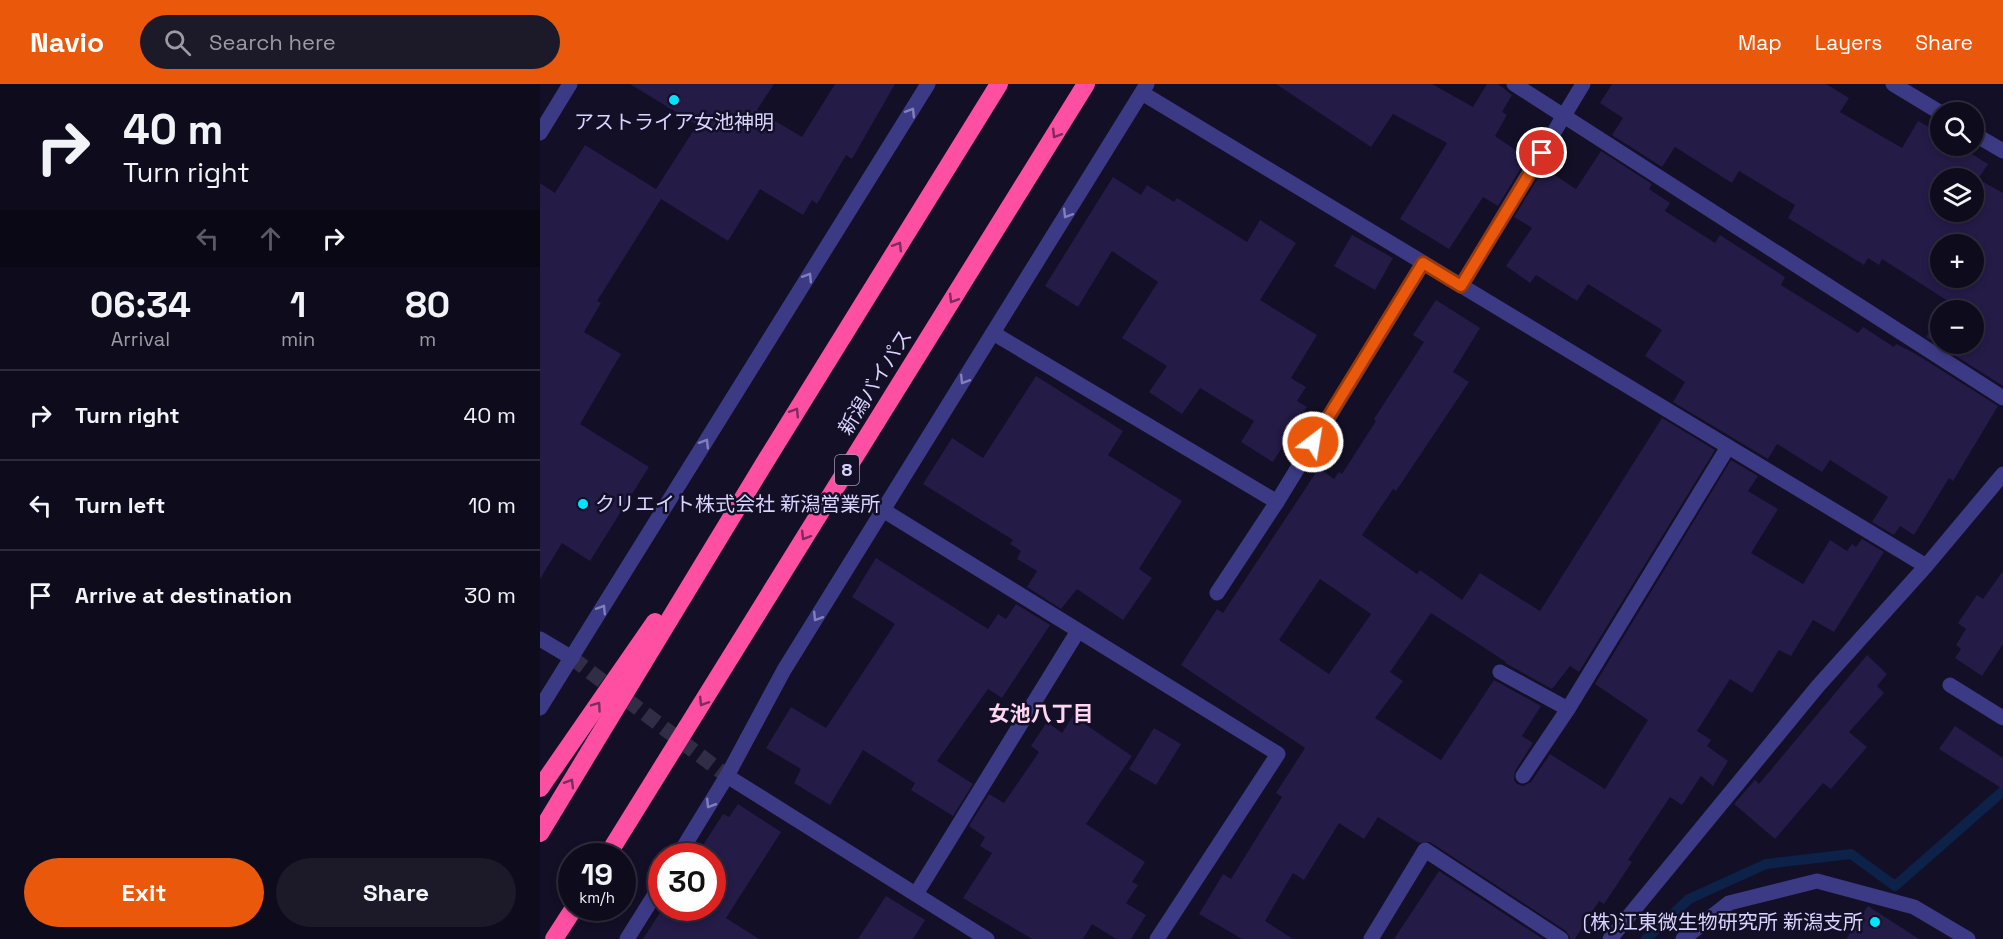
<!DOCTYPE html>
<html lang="en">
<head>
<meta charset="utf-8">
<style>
	:root { --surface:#0e0b1c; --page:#1c1929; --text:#f1f3f6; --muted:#9b9ba3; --line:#2e2b3b; --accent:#ea580c }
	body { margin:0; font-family:"Space Grotesk","Noto Sans JP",sans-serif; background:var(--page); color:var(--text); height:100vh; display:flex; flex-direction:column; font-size:22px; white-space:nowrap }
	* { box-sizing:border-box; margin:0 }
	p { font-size:20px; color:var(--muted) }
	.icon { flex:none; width:33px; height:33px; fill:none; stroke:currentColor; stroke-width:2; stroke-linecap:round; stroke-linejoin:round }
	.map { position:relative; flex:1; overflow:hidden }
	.details { display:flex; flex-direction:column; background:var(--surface); width:540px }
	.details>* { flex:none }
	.top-card { background:#0e0b1c; color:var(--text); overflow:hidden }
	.buttons { position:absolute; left:1390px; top:18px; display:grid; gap:12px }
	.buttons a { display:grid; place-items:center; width:54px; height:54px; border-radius:50%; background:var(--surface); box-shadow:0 3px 9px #0003,0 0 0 2px var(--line); font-size:30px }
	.speed { position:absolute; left:18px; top:759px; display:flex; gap:12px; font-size:30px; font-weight:700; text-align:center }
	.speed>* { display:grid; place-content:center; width:78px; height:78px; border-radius:50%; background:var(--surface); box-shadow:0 3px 9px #0003,0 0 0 2px var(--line); line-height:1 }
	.speed small { font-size:15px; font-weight:400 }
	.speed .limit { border:9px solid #d22; background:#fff; color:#111 }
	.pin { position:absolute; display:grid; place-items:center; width:51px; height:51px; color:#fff; margin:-26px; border:3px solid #fff; border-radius:50%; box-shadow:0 2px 6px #0007 }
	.me { position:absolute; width:66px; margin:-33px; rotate:31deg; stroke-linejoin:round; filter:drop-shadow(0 0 4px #0008) }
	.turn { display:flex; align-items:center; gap:21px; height:126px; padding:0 24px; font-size:27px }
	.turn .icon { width:78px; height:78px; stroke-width:2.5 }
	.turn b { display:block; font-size:42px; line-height:51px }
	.lanes { display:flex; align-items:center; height:57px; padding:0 24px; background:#0003; justify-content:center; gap:30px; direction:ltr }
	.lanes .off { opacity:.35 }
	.eta { display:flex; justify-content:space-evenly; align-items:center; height:102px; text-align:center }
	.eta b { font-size:36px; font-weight:800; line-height:42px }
	.cta { display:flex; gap:12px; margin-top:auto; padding:12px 24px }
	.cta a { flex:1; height:69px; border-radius:36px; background:var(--accent); color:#fff; font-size:24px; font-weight:800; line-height:69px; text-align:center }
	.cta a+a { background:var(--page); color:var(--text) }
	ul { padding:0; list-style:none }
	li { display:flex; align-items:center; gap:18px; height:90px; padding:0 24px; border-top:2px solid var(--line) }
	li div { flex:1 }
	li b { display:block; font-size:22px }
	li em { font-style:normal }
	header { display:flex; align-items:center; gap:36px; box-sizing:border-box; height:84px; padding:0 30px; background:var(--accent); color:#fff }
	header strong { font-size:28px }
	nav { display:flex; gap:33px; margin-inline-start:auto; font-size:21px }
	.search { width:420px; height:54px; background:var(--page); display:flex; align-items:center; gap:15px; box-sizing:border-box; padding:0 21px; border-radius:33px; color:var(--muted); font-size:22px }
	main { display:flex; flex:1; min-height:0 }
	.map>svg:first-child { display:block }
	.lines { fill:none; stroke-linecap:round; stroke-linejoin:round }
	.stream { stroke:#0c2248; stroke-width:10 }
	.building { fill:#241b47; fill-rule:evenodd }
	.street-tunnel { stroke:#312d47; stroke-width:15; stroke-dasharray:15 8; stroke-linecap:butt }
	.street { stroke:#3d3a85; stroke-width:15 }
	.highway { stroke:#ff4fa3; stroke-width:18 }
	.oneway { stroke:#837fbc }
	.oneway2 { stroke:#7d2c5e }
	.route-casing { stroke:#983908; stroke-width:15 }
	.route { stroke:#ea580c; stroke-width:10 }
	.poi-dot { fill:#00e5ff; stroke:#130f26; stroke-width:2 }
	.labels { text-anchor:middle; stroke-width:5; stroke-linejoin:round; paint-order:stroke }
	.shield { fill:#130f26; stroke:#9e99be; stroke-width:1.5 }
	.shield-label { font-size:18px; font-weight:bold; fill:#d9d4ff }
	.poi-label { font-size:20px; fill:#d9d4ff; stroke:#130f26 }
	.street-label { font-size:20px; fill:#d9d4ff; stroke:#130f26 }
	.neighbourhood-label { font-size:21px; font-weight:bold; fill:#ffd6f0; stroke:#130f26 }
</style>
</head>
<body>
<header>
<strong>Navio</strong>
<div class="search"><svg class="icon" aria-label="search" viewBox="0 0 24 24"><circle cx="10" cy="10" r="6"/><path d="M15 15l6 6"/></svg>Search here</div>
<nav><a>Map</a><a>Layers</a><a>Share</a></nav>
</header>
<main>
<section class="details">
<div class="top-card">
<div class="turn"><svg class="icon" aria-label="right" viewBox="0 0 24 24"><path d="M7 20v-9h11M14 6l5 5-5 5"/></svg><div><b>40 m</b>Turn right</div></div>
<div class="lanes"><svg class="icon off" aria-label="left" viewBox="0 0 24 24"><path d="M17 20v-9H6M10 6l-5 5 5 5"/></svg><svg class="icon off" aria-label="ahead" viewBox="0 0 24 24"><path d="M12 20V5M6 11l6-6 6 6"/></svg><svg class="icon" aria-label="right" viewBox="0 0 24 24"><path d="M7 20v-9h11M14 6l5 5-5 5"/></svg></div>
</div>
<div class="eta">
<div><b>06:34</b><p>Arrival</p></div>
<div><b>1</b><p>min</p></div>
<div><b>80</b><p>m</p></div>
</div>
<ul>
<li><svg class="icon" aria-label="right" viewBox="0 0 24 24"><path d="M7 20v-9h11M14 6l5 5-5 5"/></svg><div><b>Turn right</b></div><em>40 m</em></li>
<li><svg class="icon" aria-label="left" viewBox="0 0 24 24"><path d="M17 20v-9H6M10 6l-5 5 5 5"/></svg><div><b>Turn left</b></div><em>10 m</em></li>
<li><svg class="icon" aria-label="arrive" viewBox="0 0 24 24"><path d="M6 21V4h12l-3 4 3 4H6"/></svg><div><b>Arrive at destination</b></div><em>30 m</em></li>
</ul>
<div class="cta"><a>Exit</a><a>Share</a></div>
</section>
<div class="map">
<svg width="1463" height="855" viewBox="0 0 1463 855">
	<rect width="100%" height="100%" fill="#130f26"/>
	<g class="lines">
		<path class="stream" d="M1106,855l43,-40 77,-35 85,-10 44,32 108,-95"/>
	</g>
	<g class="building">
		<path d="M90,0h144l-17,26 45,27 33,-53h60l-43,75 -6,-4 -29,49 -5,-4 -9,15 -43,-26 -32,52 -67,-42 -64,102 4,2 -17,29 37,22 -41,70 69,43 -59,94 -28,-18 -22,36v-396l15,10 30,-48 71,44 41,-64z"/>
		<path d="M736,0h156l41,23 14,-23h11l14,11 -10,17 5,3 -12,21 32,22 -29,48 -15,-9 -34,52 -49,-30 47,-76 -54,-29 -22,33z"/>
		<path d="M1072,0h214l23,14 -9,14 62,36 16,-27 23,13v12h18l29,18 -10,15 25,14v193l-77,-49 15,-25v32h33v-34h-32l6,-9 -66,-42 -3,6 -11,-7 -4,7 -76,-47 7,-13 -56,-34 -7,12 -57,-36 -13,20 -50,-32 11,-17 -23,-15zM1401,94h33v34h-33zM1401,160h33v34h-33z"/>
		<path d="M1061,67l51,33 -3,5 21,14 -5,8 50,32 5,-8 65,42 -4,8 77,48 5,-6 31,20 2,-3 20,10 82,52 -45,75 -4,-3 -35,57 -14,-9 -6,9 -22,-13 16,-25 -58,-37 -8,12 -45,-28 -9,15 -95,-57 12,-20 -40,-26 17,-26 -74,-46 -11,17 -41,-26 -6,8 -24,-17 26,-38 -18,-11 30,-49 32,21z"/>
		<path d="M573,93l28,18 6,-10 27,17 3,-4 70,44 13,-22 36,23 -36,57 57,35 -26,43 15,9 -9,14 10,6 -34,55 -32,-20 13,-21 -54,-33 -18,26 -33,-22 18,-26 -45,-28 36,-56 -46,-31 -34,56 -33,-21z"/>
		<path d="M812,151l41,23 -18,32 -41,-24z"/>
		<path d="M896,216l44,28 -27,44 16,10 -73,109 -3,-2 -31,46 55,39 3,-4 42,30 18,-27 60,38 122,-193 53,32 -136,222 -9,-6 -18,23 -47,-26 1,-1 -75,-49 -41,59 13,9 -28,37 66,42 53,-80 47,26 -19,30 11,7 -18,28 -1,9 3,4 6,2 8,-4 19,-28 55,35 43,-69 -53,-36 136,-224 27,16 -10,15 30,18 -27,44 52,31 27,-44 17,11 5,-7 4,3 6,-8 22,13 -50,80 -21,-12 -22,36 -12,-6 -27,43 -22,-14 -33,52 14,9 -4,6 21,15 -15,25 -12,-10 -19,29 -12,-8 -42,63 4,2 -28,42 -5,-3 -24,38h-4l-5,-8 -136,-89 -11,1 -41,-26 -14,22 -25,-16 -35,57 -11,-7 -28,48 28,18h-51l-43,-25 24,-40 8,5 51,-82 -6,-4 29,-45 -124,-83 36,-56 6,4 96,-145 15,11 5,-7 3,2 34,-53 -2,-2 50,-77 -11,-7zM780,495l51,35 -42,60 -50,-34z"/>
		<path d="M496,292l87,55 -15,24 74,46 -43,68 13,9 -29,42 -46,-31 -16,20 -34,-22 10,-16 -20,-12 4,-8 -11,-7 3,-4 -90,-56 29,-46 31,20z"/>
		<path d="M336,474l112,71 10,-15 8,5 10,-15 34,21 -48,73 -14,-9 -51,72 36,23 -20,32 -42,-26 4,-7 -52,-33 -33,55 -36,-22 7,-14 -35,-21 25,-41 35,21 69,-104 -43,-27z"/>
		<path d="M1463,487v73l-21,32 -27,-18 6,-9 -5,-4 10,-16 -8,-6 19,-28 6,4z"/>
		<path d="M1327,571l20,19 -10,12 7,7 -35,39 18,15 -36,42 -8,-6 -48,56 -41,-35 21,-24 4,4z"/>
		<path d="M533,632l59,40 -46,68 59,38 -13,20 6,3 -12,18 20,12 -15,24h-15l-24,-15 -9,15h-51l-69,-41 29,-45 -12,-7 5,-9 -16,-11 20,-32 15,9 35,-51 -8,-6 16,-24 15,11z"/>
		<path d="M1415,642l48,32v31l-64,-40z"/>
		<path d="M614,644l27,16 -25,41 -27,-16z"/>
		<path d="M198,720l43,28 -55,86 33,21h-116l20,-31h49v-52h-16l27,-42 6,3z"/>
		<path d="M899,787l104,68h-149z"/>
		<path d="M346,812l39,24 -12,19h-55z"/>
		<path d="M1328,822l51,33h-73z"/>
	</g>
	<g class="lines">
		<path class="street-tunnel" d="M32,574l155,118"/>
		<g class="street">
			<path d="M974,0l489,314"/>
			<path d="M1353,0l48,29"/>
			<path d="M602,9l784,473"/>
			<path d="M0,49l30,-49"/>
			<path d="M1434,50l29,17"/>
			<path d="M921,202l122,-202"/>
			<path d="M453,249l284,169 146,-239"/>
			<path d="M343,426l395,244 -121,185"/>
			<path d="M677,509l60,-91"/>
			<path d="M0,555l32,19"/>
			<path d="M960,588l68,37"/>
			<path d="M1410,601l53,33"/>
			<path d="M0,624l388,-624"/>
			<path d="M187,692l260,163"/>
			<path d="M983,692l45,-67 160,-262"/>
			<path d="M138,772l49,-80 57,-106 363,-586"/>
			<path d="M376,810l162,-263"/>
			<path d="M87,855l35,-56"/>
			<path d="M831,855l54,-89 136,89"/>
			<path d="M1070,855l208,-253 108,-120 77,-92"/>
			<path d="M1143,855l46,-36 88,-22 97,26 54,32"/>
		</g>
		<g class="highway">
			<path d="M0,704l115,-166"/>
			<path d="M0,749l225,-371 234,-378"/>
			<path d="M67,772l479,-772"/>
			<path d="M14,855l20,-31"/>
		</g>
	</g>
	<defs><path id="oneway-chevron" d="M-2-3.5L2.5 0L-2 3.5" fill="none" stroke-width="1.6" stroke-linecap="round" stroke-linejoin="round" transform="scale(1.5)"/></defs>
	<g class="oneway">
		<use href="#oneway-chevron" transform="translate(371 28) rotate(-58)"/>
		<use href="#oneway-chevron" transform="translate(527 130) rotate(122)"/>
		<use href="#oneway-chevron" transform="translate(268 193) rotate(-58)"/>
		<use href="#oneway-chevron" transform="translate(424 296) rotate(122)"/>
		<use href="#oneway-chevron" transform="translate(165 359) rotate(-58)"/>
		<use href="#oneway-chevron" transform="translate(62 525) rotate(-58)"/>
		<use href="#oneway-chevron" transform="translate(277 533) rotate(122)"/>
		<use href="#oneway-chevron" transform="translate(170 720) rotate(122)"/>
	</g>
	<g class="oneway2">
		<use href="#oneway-chevron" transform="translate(516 50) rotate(122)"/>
		<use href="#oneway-chevron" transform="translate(358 162) rotate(-58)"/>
		<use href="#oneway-chevron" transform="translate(413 215) rotate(122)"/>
		<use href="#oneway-chevron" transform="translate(255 328) rotate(-58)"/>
		<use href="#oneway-chevron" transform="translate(265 452) rotate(122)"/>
		<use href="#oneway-chevron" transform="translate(163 618) rotate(122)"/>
		<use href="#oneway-chevron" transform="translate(57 622) rotate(-55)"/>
		<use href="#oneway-chevron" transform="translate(30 699) rotate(-59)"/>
	</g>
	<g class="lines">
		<g class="route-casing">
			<path id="route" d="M773,358l110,-179 38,23 81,-133"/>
		</g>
		<use href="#route" class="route"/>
	</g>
	<g class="poi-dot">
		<circle cx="134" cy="16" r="6"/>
		<circle cx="43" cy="420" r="6"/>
		<circle cx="1335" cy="838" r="6"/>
	</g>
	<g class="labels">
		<rect class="shield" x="295" y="371" width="24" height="30" rx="4.5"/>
		<g class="shield-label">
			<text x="307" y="392">8</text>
		</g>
		<g class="poi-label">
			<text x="134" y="45">アストライア女池神明</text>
			<text x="55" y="427" text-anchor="start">クリエイト株式会社 新潟営業所</text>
			<text x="1323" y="845" text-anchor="end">(株)江東微生物研究所 新潟支所</text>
		</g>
		<g class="street-label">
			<text transform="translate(335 298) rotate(-58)" y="7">新潟バイパス</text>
		</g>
		<g class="neighbourhood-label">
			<text x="501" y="637">女池八丁目</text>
		</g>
	</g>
</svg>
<div class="buttons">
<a><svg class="icon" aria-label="search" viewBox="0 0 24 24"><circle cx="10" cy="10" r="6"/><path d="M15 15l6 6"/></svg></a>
<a><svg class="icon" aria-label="layers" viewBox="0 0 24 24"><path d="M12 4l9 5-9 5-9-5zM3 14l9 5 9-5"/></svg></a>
<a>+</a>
<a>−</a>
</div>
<div class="speed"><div>19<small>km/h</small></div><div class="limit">30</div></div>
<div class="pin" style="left:1002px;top:69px;background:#d93025"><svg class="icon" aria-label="arrive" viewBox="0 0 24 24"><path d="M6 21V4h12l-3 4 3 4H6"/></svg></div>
<svg class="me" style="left:773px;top:358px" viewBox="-20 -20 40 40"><circle r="17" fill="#ea580c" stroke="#fff" stroke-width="3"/><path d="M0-11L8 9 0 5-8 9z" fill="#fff"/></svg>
</div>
</main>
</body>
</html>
